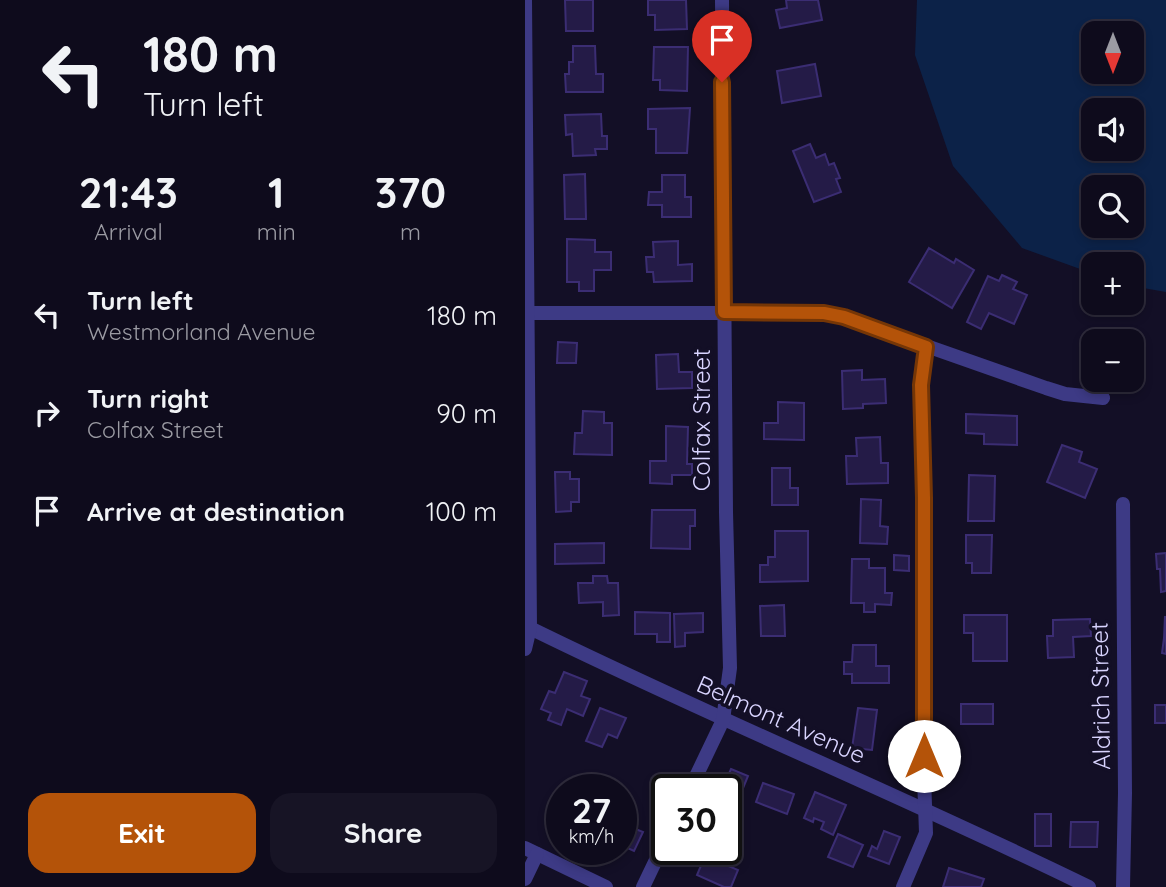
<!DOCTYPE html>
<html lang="en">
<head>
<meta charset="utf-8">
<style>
	:root { --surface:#0e0b1c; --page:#171425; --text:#f1f3f6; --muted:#9b9ba3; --line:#2e2b3b; --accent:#b45309 }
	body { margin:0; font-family:Quicksand,sans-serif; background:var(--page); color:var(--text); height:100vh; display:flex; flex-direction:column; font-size:26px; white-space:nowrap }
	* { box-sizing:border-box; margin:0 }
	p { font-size:23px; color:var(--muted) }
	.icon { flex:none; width:38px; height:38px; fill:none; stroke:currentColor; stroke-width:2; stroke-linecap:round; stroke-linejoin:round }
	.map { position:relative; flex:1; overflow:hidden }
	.panel { display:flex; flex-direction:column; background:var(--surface); width:525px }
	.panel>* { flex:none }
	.banner { background:#0e0b1c; color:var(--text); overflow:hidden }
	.needle { width:46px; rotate:180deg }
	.controls { position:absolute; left:556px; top:21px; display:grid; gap:14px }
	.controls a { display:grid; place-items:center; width:63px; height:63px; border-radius:14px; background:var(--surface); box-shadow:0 4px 10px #0003,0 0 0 2px var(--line); font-size:35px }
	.speed { position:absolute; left:21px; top:774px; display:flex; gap:14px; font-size:35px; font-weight:700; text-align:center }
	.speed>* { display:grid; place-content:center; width:91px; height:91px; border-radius:50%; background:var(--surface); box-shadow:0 4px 10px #0003,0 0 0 2px var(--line); line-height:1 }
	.speed small { font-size:18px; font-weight:400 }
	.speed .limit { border:4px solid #111; border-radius:10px; background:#fff; color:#111 }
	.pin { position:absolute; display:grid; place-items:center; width:60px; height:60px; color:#fff; margin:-72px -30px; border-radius:50% 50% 50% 0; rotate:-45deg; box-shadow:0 0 7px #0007 }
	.pin .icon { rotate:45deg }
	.me { position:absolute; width:77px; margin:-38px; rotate:0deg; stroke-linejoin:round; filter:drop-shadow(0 0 5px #0008) }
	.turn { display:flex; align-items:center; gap:24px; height:147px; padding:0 28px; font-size:32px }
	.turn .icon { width:91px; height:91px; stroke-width:2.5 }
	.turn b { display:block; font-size:49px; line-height:60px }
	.eta { display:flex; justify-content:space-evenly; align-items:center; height:119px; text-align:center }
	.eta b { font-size:42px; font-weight:800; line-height:49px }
	.action { display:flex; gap:14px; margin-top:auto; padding:14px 28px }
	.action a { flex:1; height:80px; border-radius:21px; background:var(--accent); color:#fff; font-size:28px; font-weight:800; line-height:80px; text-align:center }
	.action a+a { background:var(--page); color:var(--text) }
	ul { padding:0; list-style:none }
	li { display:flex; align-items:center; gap:21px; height:98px; padding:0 28px }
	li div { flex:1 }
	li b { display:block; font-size:26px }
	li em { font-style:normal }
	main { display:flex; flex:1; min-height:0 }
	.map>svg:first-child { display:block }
	.water { fill:#0c2248; fill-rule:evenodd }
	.building { fill:#241b47; stroke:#3b2d73; stroke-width:2 }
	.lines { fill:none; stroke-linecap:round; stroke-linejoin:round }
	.minor { stroke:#3d3a85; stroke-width:14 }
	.route-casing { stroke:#753606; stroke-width:18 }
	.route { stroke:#b45309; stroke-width:12 }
	.labels { text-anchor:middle; stroke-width:7; stroke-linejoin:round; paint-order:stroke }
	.street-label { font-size:24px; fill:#d9d4ff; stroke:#130f26 }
</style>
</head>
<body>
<main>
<section class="panel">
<div class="banner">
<div class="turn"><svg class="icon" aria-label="left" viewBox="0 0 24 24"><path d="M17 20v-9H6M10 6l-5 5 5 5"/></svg><div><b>180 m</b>Turn left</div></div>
</div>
<div class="eta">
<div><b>21:43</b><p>Arrival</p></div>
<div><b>1</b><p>min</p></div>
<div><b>370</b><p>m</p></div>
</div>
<ul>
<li><svg class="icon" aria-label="left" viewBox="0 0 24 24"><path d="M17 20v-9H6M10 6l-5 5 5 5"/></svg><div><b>Turn left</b><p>Westmorland Avenue</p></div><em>180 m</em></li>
<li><svg class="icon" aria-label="right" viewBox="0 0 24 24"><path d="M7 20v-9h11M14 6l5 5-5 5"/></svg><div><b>Turn right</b><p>Colfax Street</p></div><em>90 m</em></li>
<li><svg class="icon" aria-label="arrive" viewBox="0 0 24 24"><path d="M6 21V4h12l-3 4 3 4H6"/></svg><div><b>Arrive at destination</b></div><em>100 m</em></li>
</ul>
<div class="action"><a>Exit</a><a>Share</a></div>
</section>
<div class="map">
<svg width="641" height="887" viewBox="0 0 641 887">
	<rect width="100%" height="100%" fill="#130f26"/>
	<path class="water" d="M392,0h249v292l-34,-6v-22h-38v10l-72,-26 -69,-82 -38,-111zM569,33h38v39h-38zM569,110h38v39h-38zM569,187h38v39h-38z"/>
	<g class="building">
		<path d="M40,0h28v31h-27z"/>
		<path d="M123,0h38l1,29 -32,1v-15h-7z"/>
		<path d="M261,0h32l4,20 -42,8 -4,-18 11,-2z"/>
		<path d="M48,46h22l1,28h7v18h-37l-1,-18h4v-12h4z"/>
		<path d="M129,47h34l-1,44 -27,-1v-10h-7z"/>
		<path d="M290,64l6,32 -39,7 -5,-32z"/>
		<path d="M165,108l-3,45h-31v-24h-8v-20z"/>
		<path d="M76,114l1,22h5v13h-12l1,6 -23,1 -1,-22 -6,1 -1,-20z"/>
		<path d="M285,144l6,14 9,-4 4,11 5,-2 6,15 -4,1 5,13 -27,10 -21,-51z"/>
		<path d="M60,174l1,45h-21l-1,-44z"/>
		<path d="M137,175h23v22h6v20h-29v-12h-14l1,-13h13z"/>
		<path d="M42,239l28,1v12h16v18h-17v21h-15v-9h-12z"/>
		<path d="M153,241v24l14,-1v17l-38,1 -1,-10h-6l-1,-15h8l-1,-15z"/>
		<path d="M404,248l25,15 2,-4 18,11 -22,38 -43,-26z"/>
		<path d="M477,275l15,7 -4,7 14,6 -13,29 -25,-11 -8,16 -14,-7 21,-46 11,5z"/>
		<path d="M33,342l19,1 -1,20h-19z"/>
		<path d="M153,354l1,18h13v16l-35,1 -1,-34z"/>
		<path d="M337,370v10l23,-1 1,24 -23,1v4l-20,1 -1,-38z"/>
		<path d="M253,402l26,1v37l-40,-1v-16h14z"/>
		<path d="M58,411l21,1v11h8v32l-38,-1 1,-21h7z"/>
		<path d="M441,414l51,2v29l-33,-1v-10l-18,-1z"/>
		<path d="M141,426l22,1 -1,37h5v11h-20v9l-22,-1v-22h16z"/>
		<path d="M355,437l1,26h7v20l-41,1 -1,-28h11l-1,-18z"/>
		<path d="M537,445l20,7 -3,10 18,7 -12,29 -38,-16z"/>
		<path d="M247,468h18v20h8v17h-26z"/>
		<path d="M30,472h15v7h9v23h-8v9l-15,1z"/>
		<path d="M444,475l26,1 -1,45h-26z"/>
		<path d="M336,499l20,1 -1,26 8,1 -1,17 -27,-1z"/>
		<path d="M127,510h43v16h-5v23l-39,-1z"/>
		<path d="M250,531h33v50l-48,1v-17h8v-8h7z"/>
		<path d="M441,535h26l-1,38h-19v-10h-6z"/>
		<path d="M79,543v20l-49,1v-20z"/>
		<path d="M641,553v38l-5,1 -1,-23h-3l-1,-15z"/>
		<path d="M369,555l15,1v15l-15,-1z"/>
		<path d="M327,559h17v9h16v25h7l-1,12 -16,-1v8h-11v-9h-13z"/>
		<path d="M68,576h14l1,7h10l1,32 -16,1v-14l-24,1 -1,-20h15z"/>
		<path d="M259,605l1,31h-24l-1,-30z"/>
		<path d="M110,612l35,1v29h-13v-8h-22z"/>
		<path d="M178,613v19l-18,1v13l-10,1 -1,-33z"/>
		<path d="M439,615h43v46h-34v-28h-9z"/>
		<path d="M640,616l1,38 -4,-1 2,-15z"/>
		<path d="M565,619l1,17 -18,1 1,20 -26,1 -1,-22h6v-16z"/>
		<path d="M328,645h23v21h13v17h-37v-9h-8v-12h8z"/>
		<path d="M39,672l23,9 -6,15 9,3 -7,17 -16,-7 -6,16 -13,-5 3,-7 -10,-4 8,-18 6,2z"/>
		<rect x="436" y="704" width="32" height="20"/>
		<rect x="630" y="705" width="11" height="18"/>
		<path d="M75,708l26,10 -9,20 -9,-4 -6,13 -16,-6z"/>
		<path d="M333,708l19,2 -5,40 -20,-2z"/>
		<path d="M206,769l17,7 -14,34 -8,-4v-17h-4z"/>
		<path d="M238,783l31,11 -7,20 -31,-12z"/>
		<path d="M290,792l31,13 -13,30 -12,-6 3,-7 -10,-4 -1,4 -9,-4z"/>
		<rect x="510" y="814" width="16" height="32"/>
		<path d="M546,822h27l-1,25h-27z"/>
		<path d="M96,823l22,9 -9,19 -13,-6z"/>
		<path d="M359,831l16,6 -11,27 -21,-8 4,-10 5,3z"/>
		<path d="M313,834l25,11 -10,22 -25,-10z"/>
		<path d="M180,856l33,14 -7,17h-7l-27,-12z"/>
		<path d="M424,868l35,11 -3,8h-38z"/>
	</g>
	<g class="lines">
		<g class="minor">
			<path d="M0,313h299l20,4 202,71 19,6 38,4"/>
			<path d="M598,504l2,289 -2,94"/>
			<path d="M5,628c185,91 375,169 559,259"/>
			<path d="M0,649l5,-21 -5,-628"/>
			<path d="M165,789l33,-69 7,-52 -4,-156 -4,-512"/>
			<path d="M0,848l81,39"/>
			<path d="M0,879l12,-25"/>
			<path d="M118,887l24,-50"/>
			<path d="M378,887l23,-54 -2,-56v-279l-4,-113 6,-38"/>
		</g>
	</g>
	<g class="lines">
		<g class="route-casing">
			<path id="route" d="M197,82l2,230 100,1 20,4 82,30 -5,38 3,113v258"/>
		</g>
		<use href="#route" class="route"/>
	</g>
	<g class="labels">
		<g class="street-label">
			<text transform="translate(177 420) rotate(-90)" y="8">Colfax Street</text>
			<text transform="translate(576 696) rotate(-91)" y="8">Aldrich Street</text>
			<text transform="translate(256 720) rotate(24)" y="8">Belmont Avenue</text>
		</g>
	</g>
</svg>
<div class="controls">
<a><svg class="needle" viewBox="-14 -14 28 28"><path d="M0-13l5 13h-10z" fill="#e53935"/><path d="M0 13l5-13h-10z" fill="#9b9ba3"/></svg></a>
<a><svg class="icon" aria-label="sound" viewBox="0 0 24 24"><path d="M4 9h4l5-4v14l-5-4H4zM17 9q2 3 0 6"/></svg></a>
<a><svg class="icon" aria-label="search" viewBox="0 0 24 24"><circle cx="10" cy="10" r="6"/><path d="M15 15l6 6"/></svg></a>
<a>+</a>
<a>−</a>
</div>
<div class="speed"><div>27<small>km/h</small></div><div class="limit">30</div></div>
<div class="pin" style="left:197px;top:82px;background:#d93025"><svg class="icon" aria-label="arrive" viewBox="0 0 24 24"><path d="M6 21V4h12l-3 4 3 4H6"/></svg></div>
<svg class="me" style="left:399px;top:756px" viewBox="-20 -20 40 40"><circle r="19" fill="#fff"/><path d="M0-13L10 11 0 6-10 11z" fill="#b45309"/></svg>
</div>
</main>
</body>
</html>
